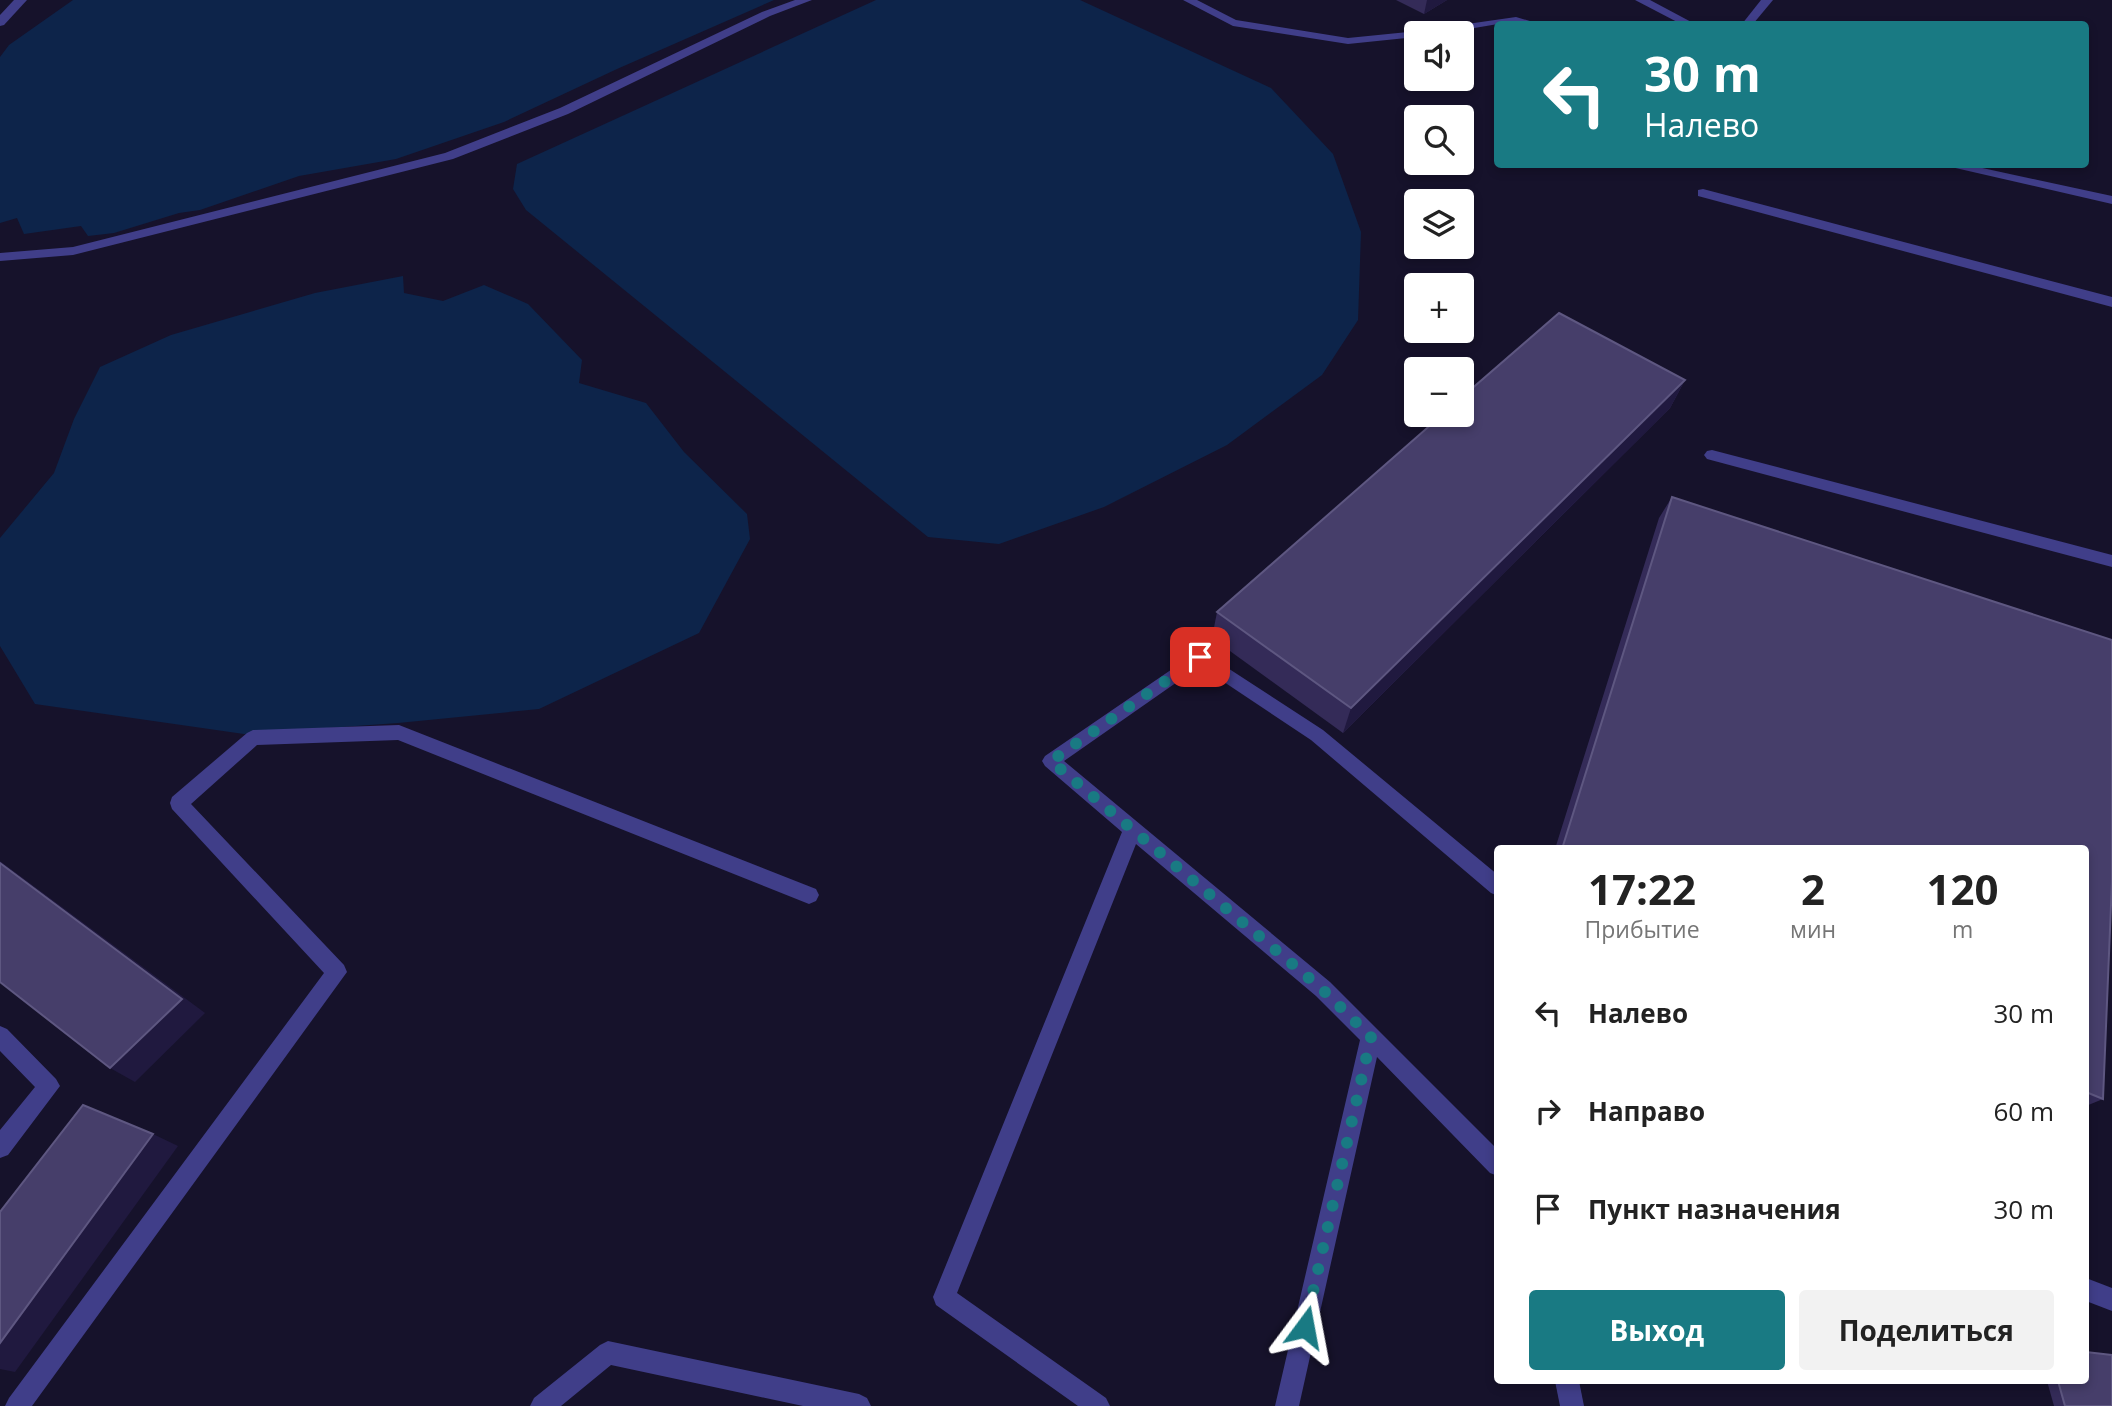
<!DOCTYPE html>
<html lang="ru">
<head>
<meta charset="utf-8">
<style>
	:root { --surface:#fff; --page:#f2f2f2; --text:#222; --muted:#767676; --accent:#197a83 }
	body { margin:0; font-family:"Open Sans",sans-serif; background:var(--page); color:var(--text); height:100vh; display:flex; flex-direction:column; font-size:26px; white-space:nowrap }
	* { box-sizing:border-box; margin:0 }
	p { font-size:23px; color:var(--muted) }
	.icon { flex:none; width:38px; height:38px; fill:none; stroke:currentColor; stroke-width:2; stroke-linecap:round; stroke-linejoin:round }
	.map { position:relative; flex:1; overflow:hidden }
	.side { position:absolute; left:1494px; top:845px; width:595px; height:539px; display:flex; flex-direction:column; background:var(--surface); border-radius:7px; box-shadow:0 4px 10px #0003 }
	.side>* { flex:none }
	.guide { position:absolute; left:1494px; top:21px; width:595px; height:147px; border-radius:7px; box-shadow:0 4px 10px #0003; background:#197a83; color:#fff; overflow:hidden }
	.tools { position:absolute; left:1404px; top:21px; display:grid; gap:14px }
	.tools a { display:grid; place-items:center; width:70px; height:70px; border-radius:7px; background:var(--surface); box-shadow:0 4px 10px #0003; font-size:35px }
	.pin { position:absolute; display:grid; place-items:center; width:60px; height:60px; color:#fff; margin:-30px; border-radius:14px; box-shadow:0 4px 10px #0006 }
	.me { position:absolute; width:77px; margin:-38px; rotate:13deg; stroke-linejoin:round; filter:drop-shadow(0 0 5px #0008) }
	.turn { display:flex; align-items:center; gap:24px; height:147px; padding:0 35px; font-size:32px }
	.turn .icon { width:91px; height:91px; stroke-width:2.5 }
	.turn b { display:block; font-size:49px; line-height:60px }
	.eta { display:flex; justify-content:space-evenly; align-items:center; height:119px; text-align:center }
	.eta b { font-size:42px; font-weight:700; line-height:49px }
	.cta { display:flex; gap:14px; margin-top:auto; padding:14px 35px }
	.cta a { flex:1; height:80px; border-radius:7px; background:var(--accent); color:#fff; font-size:28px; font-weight:700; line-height:80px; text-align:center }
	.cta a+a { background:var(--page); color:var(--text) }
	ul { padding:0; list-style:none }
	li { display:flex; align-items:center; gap:21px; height:98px; padding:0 35px }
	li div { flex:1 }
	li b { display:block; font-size:26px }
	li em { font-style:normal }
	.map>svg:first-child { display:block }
	.water { fill:#0d244a }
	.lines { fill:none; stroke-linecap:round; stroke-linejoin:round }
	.lane { fill:#403e89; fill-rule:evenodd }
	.wall { fill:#342b58 }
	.shaded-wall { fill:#20193f }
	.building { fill:#463e6a; stroke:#5e5781; stroke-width:2 }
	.route { stroke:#197a83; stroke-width:12; stroke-dasharray:0 21.6 }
</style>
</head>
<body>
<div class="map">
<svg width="2112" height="1406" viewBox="0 0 2112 1406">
	<rect width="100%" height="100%" fill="#16122b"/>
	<g class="water">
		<path d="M73,0h701l-157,69 -113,53 -108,37 -97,17 -99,34 -21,3 -65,20 -26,3 -7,-10 -57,8 -7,-16 -17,5v-166l9,-12z"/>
		<path d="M876,0h204l191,88 62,66 28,78 -3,88 -36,55 -95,70 -123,62 -105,37 -71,-7 -402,-327 -13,-21 4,-25z"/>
		<path d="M403,276l1,17 39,8 41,-16 44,19 54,56 -3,23 67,20 38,49 63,62 3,25 -51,94 -160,76 -141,14 -154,11 -209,-30 -35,-58v-108l54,-65 20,-54 26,-52 71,-32 144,-42z"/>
	</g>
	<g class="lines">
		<g class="lane">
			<path d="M14,0h13l-23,25 -4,1v-11z"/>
			<path d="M795,0h17l-42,16 -202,98 -115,45 -380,96 -73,6v-8l73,-6 372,-94 115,-45 202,-96z"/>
			<path d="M1183,0h14l39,20 112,18 70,-7 98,-14 24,7h-42l-53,9h-29v4l-68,7 -115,-18z"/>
			<path d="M1635,0h15l45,24h-14z"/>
			<path d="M1761,0h12l-20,24h-11z"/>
			<path d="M1938,164h26l148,32v8z"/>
			<path d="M1703,189l409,108v10l-414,-111v-6z"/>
			<path d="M1712,450l400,105v12l-405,-108 -3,-4 3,-4z"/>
			<path d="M1200,650l123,80 175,145v21l-7,-3 -180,-153 -111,-74 -136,95 266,221 168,168v26l-8,-3 -113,-116 -78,349h-24l85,-366 -44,-44 -180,-152 -179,449 149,105 4,8h-32l-142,-101 -3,-8 189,-465 -77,-66 -3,-5 3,-5z"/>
			<path d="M399,725l417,164 3,6 -3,6 -7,3 -411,-164 -141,5 -66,59 153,161 3,7 -315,434h-27l4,-8 315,-425 -152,-164 -2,-6 2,-6 75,-64 6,-3z"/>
			<path d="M0,1026l7,3 49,50 4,7 -52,69 -8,3v-28l35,-43 -35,-36z"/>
			<path d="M2086,1278l26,10v23l-26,-10z"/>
			<path d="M608,1341l251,53 8,4 4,8h-68l-192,-41 -50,41h-31l4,-8 66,-53z"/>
			<path d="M1555,1381h24l5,25h-24z"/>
		</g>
	</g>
	<g class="wall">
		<path d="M1396,0h51l-23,14z"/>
		<path d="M1685,380l-15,28 -327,325 -131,-95 5,-26z"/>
		<path d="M1672,497l440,143v241l-9,218 -17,7v-257h-531l104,-331z"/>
		<path d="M2047,1381h39l26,25h-58z"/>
	</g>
	<g class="shaded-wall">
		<path d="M1427,0h20l-23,14z"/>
		<path d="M1685,380l-15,28 -327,325 8,-25z"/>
		<path d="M0,861l205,152 -70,69 -25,-14z"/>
		<path d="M153,1134l25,12 -163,226 -15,-3v-26z"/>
	</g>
	<g class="building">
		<path d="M1559,313l126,67 -334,328 -134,-96 225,-197h19v-17z"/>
		<path d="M1672,497l440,143v241l-9,218 -17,-7v-243h-524z"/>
		<path d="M0,863l182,136 -72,69 -110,-86z"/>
		<path d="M83,1105l70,29 -153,209v-131z"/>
		<path d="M2086,1352l26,3v51h-47l-7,-25h28z"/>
	</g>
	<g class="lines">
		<path class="route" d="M1200,657l-149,104 271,228 49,48 -66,290"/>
	</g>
</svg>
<div class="tools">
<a><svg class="icon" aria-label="sound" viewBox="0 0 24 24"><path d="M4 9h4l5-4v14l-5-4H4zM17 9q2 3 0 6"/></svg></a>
<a><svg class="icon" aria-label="search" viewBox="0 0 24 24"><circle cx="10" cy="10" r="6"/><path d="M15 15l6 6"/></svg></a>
<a><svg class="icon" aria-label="layers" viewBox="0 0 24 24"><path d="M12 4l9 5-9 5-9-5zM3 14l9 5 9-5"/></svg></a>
<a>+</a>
<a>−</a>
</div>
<div class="pin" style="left:1200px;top:657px;background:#d93025"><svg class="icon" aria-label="arrive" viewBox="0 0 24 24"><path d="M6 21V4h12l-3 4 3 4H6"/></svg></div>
<svg class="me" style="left:1305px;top:1327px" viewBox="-20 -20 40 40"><path d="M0-17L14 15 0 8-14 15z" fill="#197a83" stroke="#fff" stroke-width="4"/></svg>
<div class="guide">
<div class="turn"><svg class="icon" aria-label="left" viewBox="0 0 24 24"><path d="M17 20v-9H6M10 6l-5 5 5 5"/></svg><div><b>30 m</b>Налево</div></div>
</div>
<section class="side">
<div class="eta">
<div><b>17:22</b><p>Прибытие</p></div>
<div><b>2</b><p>мин</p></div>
<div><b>120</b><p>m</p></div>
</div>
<ul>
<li><svg class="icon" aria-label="left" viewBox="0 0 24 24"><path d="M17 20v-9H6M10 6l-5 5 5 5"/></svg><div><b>Налево</b></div><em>30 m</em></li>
<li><svg class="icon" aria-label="right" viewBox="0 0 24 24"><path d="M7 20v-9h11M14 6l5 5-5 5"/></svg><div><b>Направо</b></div><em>60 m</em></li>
<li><svg class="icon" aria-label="arrive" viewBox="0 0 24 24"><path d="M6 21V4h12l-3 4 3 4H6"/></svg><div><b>Пункт назначения</b></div><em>30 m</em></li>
</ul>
<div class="cta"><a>Выход</a><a>Поделиться</a></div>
</section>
</div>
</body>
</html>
